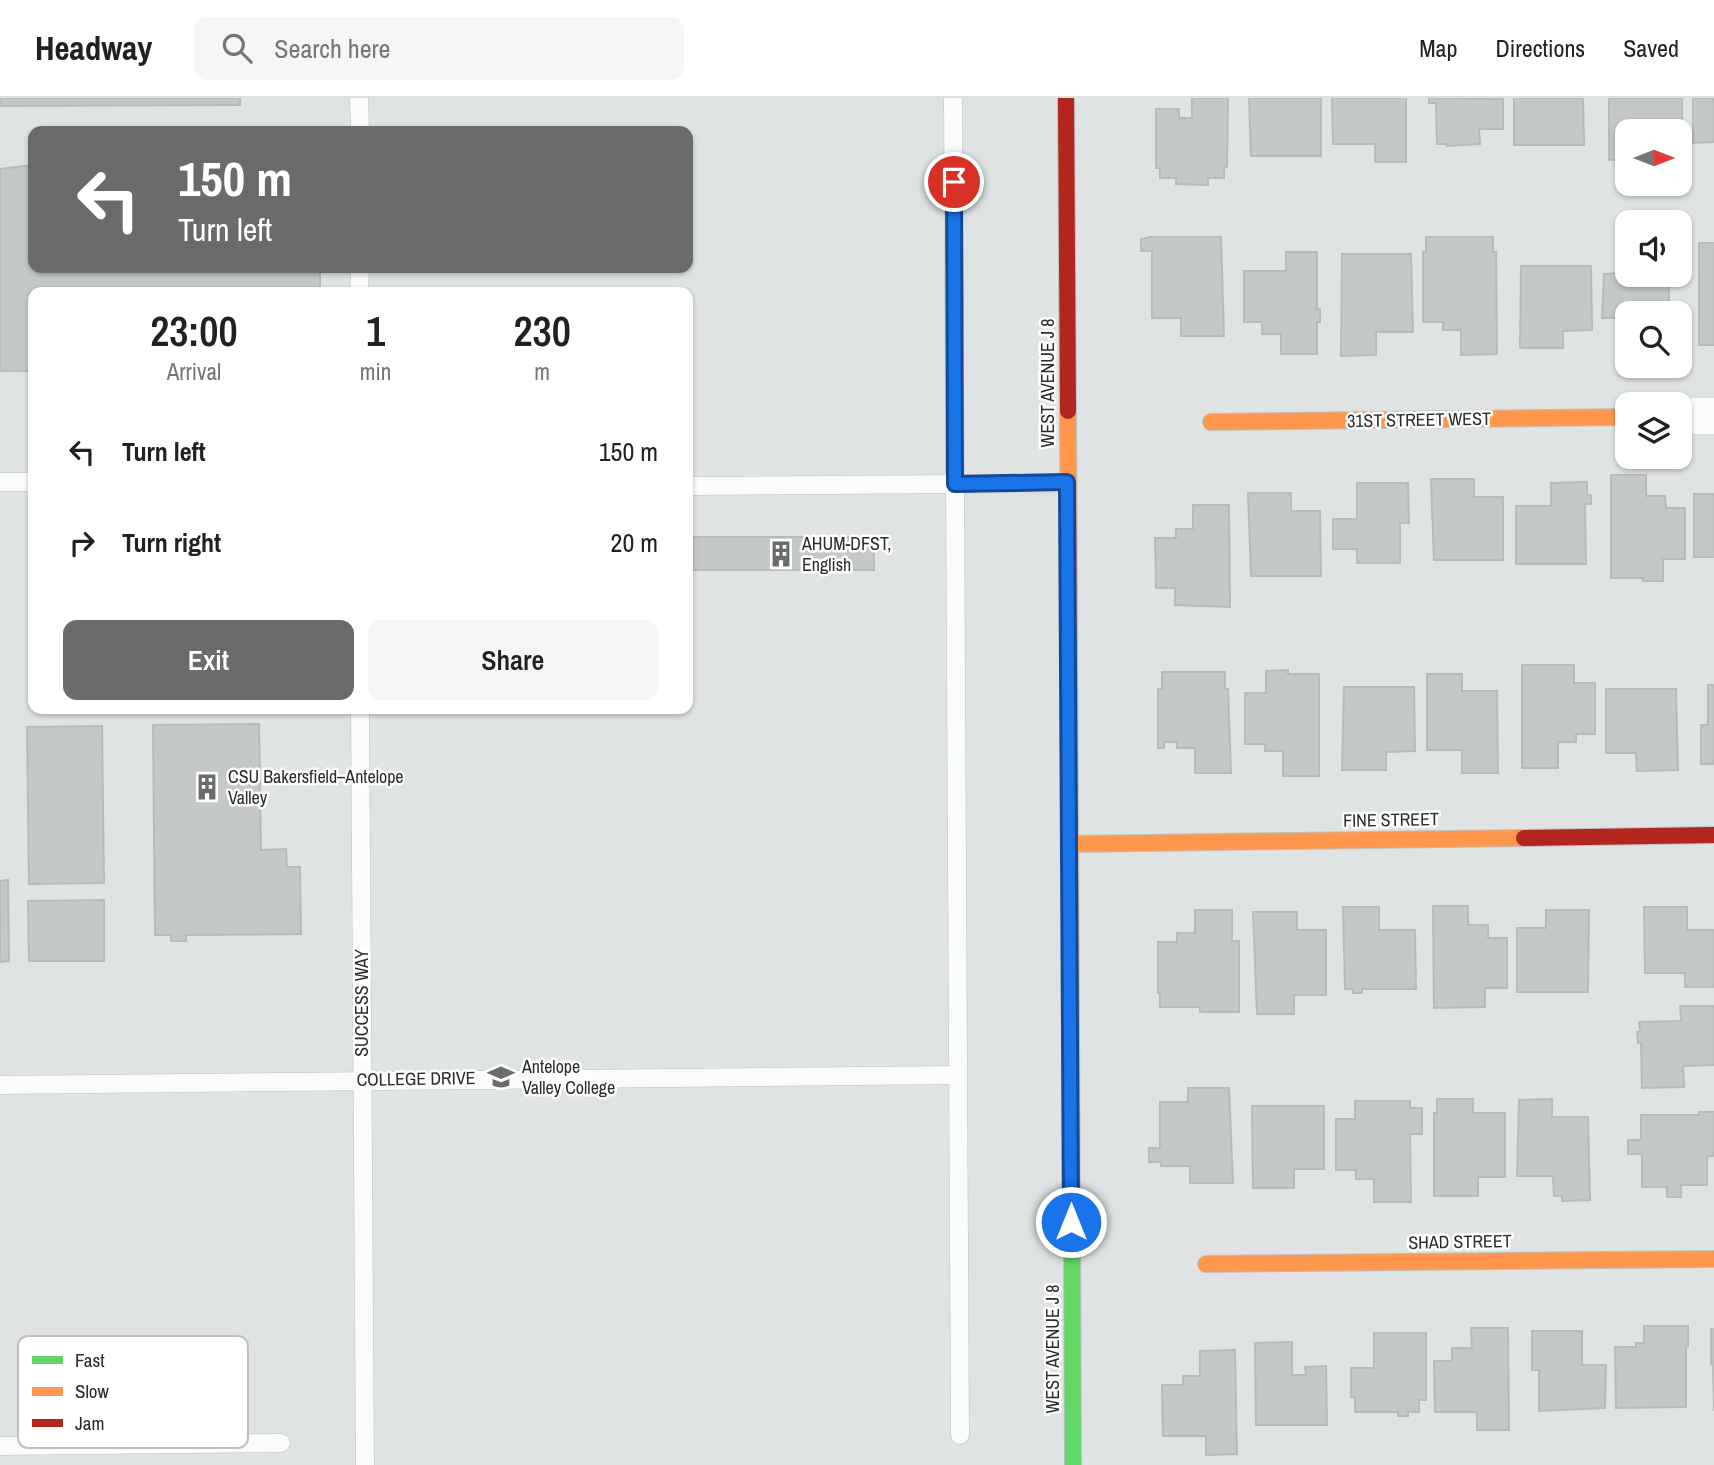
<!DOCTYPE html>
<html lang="en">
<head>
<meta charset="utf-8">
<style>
	:root { --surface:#fff; --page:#f6f6f6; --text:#202124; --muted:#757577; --line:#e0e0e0; --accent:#696b6c }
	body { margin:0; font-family:"Archivo Narrow",sans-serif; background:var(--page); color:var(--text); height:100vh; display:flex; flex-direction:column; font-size:26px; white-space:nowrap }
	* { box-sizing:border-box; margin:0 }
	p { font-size:23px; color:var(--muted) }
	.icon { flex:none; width:38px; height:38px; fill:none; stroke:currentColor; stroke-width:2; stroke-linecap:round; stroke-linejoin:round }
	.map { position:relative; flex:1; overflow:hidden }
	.side { position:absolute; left:28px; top:189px; width:665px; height:427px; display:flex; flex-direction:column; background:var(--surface); border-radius:14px; box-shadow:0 2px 5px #0004 }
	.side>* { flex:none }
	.hud { position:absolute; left:28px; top:28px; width:665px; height:147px; border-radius:14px; box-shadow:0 2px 5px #0004; background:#696b6c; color:#fff; overflow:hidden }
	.needle { width:46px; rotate:90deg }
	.controls { position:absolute; left:1615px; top:21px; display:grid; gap:14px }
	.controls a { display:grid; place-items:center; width:77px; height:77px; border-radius:14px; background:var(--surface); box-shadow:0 2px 5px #0004; font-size:35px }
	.pin { position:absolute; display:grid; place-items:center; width:60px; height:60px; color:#fff; margin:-30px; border:4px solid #fff; border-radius:50%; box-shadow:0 2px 7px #0007 }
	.me { position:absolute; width:77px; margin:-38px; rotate:0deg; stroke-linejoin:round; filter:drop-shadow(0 0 5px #0008) }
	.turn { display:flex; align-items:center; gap:24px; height:147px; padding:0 35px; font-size:32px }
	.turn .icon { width:91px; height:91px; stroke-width:2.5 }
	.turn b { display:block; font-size:49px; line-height:60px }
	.eta { display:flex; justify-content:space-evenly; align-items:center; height:119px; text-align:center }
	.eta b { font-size:42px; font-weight:600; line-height:49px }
	.action { display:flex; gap:14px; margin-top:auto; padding:14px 35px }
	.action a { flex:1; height:80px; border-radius:14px; background:var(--accent); color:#fff; font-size:28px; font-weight:600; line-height:80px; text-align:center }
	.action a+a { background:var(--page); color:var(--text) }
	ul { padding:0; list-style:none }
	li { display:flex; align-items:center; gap:21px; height:91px; padding:0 35px }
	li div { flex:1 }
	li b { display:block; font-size:26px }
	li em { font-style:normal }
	header { display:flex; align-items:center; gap:42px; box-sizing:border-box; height:98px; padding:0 35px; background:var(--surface); border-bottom:2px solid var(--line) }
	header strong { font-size:33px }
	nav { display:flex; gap:38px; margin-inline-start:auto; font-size:24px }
	.search { width:490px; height:63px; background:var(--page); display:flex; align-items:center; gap:18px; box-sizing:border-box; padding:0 24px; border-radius:14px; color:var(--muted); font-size:26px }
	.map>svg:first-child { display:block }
	.building { fill:#c5c8c9; stroke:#b8bbbc; stroke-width:2 }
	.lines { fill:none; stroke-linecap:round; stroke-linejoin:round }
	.lane-casing { stroke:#bdc0c1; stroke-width:19 }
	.street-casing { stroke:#bdc0c1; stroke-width:38 }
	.fast-casing { stroke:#bdc0c1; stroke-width:18 }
	.slow-casing { stroke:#bdc0c1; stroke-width:18 }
	.jam-casing { stroke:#bdc0c1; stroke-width:18 }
	.lane { stroke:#fafbfb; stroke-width:18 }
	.street { stroke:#fafbfb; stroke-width:37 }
	.fast { stroke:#63d668; stroke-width:16 }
	.slow { stroke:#ff974d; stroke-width:16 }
	.jam { stroke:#b3261e; stroke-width:16 }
	.route-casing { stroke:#114b97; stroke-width:18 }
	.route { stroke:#1a73e8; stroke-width:12 }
	.labels { text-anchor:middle; stroke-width:5; stroke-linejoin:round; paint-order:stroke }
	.street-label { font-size:18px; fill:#292b2c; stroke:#fff }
	.poi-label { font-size:18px; fill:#292b2c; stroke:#fff; text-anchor:start }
	.key { fill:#fff; stroke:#bfbfc0; stroke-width:2 }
	.key-label { font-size:19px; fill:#292b2c }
</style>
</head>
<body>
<header>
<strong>Headway</strong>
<div class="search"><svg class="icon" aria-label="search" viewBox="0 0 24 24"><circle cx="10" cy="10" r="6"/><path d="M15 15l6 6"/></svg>Search here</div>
<nav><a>Map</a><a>Directions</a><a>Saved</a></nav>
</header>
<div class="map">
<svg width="1714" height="1367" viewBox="0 0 1714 1367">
	<rect width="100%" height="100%" fill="#dfe3e4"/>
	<g class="building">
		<path d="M0,0h240v7l-240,1z"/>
		<path d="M1192,0h36l-1,69h-3v11h-16v7l-32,-1v-6h-16v-10h-4v-59h23v9h13z"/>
		<path d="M1249,0h72v58h-70z"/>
		<path d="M1332,0h74v64h-31v-18h-42z"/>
		<path d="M1429,0l74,1v30h-24l1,15 -33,2v-2h-10l-1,-41h-7z"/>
		<path d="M1514,0h69l1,47h-70z"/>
		<path d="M1609,0h73v43h-2v-10h-52v29h-19z"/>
		<path d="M1693,0h21v44l-21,1z"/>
		<path d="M33,67v103h287v24h-287v79h-33v-202z"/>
		<path d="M1150,139h71l3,99h-43v-18h-29v-67h-11v-12z"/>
		<path d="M1426,139h67v15h3l1,102 -36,1v-25h-18v-8h-20v-70h3z"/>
		<rect x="1699" y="145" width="15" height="102"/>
		<path d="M1286,154h31v57h3v13h-3v32h-36v-20h-19v-12h-18v-51h42z"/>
		<path d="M1342,156h69l2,78h-37v23l-35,1z"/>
		<path d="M1521,168h70l1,64 -29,1v17h-43z"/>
		<path d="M1626,175l43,2v38h-41v39l-2,-34h-24l2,-44z"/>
		<path d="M1611,377h35v21h19l1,12h19v51h-22v22h-20v-3h-32z"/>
		<path d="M1431,381h43v18h29v63h-69z"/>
		<path d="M1587,384v13h4v9h-6l1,60h-70v-58h35v-23z"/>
		<path d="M1357,385h51l1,40h-9v40h-43v-14h-24v-30h24z"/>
		<path d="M1248,395h43v18h29l1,65h-70z"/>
		<rect x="1694" y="396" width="20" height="63"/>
		<path d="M1193,407h36l1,102 -55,-2v-17h-19l-1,-50h21v-9h17z"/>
		<rect x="688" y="439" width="186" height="33"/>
		<path d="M1522,567h52v18h21v51h-19v8h-18v26h-36z"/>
		<path d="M1288,572v4h31v102h-36v-25h-18v-7h-20v-51h21v-22z"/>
		<path d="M1162,574h63v17h3l3,84h-36v-25h-18v-6h-13v6h-6v-59h4z"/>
		<path d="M1427,576h35v17h35l1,82h-36v-23h-35z"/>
		<path d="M1708,587h6v79h-13v-39h7z"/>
		<path d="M1344,589h70l1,64 -29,1v18h-44z"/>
		<path d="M1606,591h70l2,81 -41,1 -1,-18h-30z"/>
		<path d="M259,626l2,126 25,-1 1,18h13l1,67 -115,1v6h-15v-6h-16l-2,-210z"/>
		<path d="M102,628l2,157 -75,1 -2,-157z"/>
		<path d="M8,782l1,81 -9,1v-81z"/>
		<path d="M104,802v61h-75l-1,-60z"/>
		<path d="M1433,808h35v19h20v13h19v50h-22v19l-51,1z"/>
		<path d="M1343,809h36v23h36l1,59h-54v4h-9v-4h-8z"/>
		<path d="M1644,809h43v23h27v57h-29v-14h-40z"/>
		<path d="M1195,812h37v31h7v71h-39v-5h-40v-14h-2v-51h19v-9h18z"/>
		<path d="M1546,812h43l-1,82h-71v-64h29z"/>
		<path d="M1253,814h44v18h29v65h-32v19h-37z"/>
		<path d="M1680,908h34v59l-31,1 1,21 -42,1 -1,-45h-3l-1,-11h3l-1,-10 42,-1z"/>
		<path d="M1188,990h41l4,95h-43v-17h-29v-4h-12v-14h11v-46h28z"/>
		<path d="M1437,1001h36v14h32v64h-27v19h-44v-83h3z"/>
		<path d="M1552,1001v18h36l2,83 -28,1v-5h-8l-1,-20h-36l2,-76z"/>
		<path d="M1355,1003h55v7h12v26h-12l1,68h-37v-23h-18v-9h-20v-51h19z"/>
		<path d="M1252,1008h72v63h-30v19h-41z"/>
		<path d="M1699,1014h15v44h-7v29h-26v12h-14v-10h-25v-33h-14v-14h13v-25h58z"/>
		<path d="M1644,1228h44v20h-2v61l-70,1 -1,-61h21v-4h8z"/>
		<path d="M1471,1230h37l1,102h-32v-18h-42l-1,-51h18v-13h20z"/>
		<path d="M1711,1231h3v82l-1,-47h-2z"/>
		<path d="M1532,1233h50v34h24l-1,43 -66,3v-41h-7z"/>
		<path d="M1374,1235h52v67h-7v12h-11v4h-10v-4h-43v-15h-4v-29h23z"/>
		<path d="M1292,1244v33h14l-1,-8 21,-1 1,59h-71l-1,-82z"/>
		<path d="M1235,1252l2,104 -31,1v-19h-43l-1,-51h21v-9h17v-25z"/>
	</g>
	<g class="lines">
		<g class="lane-casing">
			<g id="lane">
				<path d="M359,0l1,33"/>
				<path d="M953,0l7,1337"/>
				<path d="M359,194l1,-24"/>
				<path d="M0,384h33"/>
				<path d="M688,388l379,-3"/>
				<path d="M360,611l5,756"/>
				<path d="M0,987l957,-10"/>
				<path d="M0,1348l281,-3"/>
			</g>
		</g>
		<g class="street-casing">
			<path id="street" d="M1680,318h34"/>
		</g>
		<g class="fast-casing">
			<path id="fast" d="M1071,919l2,448"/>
		</g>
		<g class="slow-casing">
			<g id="slow">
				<path d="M1068,313l3,606"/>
				<path d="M1211,324l417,-5"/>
				<path d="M1069,746l455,-6"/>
				<path d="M1206,1166l508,-5"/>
			</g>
		</g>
		<g class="jam-casing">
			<g id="jam">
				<path d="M1066,0l2,313"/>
				<path d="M1524,740l190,-3"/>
			</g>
		</g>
		<use href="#lane" class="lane"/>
		<use href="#street" class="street"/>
		<use href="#fast" class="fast"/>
		<use href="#slow" class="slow"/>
		<use href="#jam" class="jam"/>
	</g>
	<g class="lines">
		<g class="route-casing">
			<path id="route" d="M954,84l1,302 112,-2 4,740"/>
		</g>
		<use href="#route" class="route"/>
	</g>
	<defs>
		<g id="building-bare" transform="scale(2.1)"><path d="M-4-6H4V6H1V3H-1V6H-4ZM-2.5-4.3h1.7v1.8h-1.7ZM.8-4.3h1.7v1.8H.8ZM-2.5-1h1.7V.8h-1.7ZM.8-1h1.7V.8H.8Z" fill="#696b6c" stroke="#fff" stroke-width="2.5" paint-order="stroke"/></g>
		<g id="university-bare" transform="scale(2.1)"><path d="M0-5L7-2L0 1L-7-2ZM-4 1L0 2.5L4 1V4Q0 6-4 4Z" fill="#696b6c" stroke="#fff" stroke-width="2.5" paint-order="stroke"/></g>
	</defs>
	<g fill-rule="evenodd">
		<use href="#building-bare" x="781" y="456"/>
		<use href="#building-bare" x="207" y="689"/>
		<use href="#university-bare" x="501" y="979"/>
	</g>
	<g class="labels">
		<g class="street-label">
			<text transform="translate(1048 285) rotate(-90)" y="6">WEST AVENUE J 8</text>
			<text transform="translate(1419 322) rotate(-1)" y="6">31ST STREET WEST</text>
			<text transform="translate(1391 722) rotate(-1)" y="6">FINE STREET</text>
			<text transform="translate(362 905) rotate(-90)" y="6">SUCCESS WAY</text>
			<text transform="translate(416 981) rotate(-1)" y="6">COLLEGE DRIVE</text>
			<text transform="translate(1460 1144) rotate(-1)" y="6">SHAD STREET</text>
			<text transform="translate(1053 1251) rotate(-90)" y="6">WEST AVENUE J 8</text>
		</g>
		<g class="poi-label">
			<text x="802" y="452">AHUM-DFST,<tspan x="802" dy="21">English</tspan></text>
			<text x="228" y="685">CSU Bakersfield–Antelope<tspan x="228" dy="21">Valley</tspan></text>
			<text x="522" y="975">Antelope<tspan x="522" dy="21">Valley College</tspan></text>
		</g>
	</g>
	<rect x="18" y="1238" width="230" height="112" rx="10" class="key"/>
	<rect x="32" y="1258" width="31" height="8" fill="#63d668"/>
	<rect x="32" y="1289" width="31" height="9" fill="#ff974d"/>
	<rect x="32" y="1321" width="31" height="8" fill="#b3261e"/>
	<g class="key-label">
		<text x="75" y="1269">Fast</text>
		<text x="75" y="1300">Slow</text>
		<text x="75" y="1332">Jam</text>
	</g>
</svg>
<div class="controls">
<a><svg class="needle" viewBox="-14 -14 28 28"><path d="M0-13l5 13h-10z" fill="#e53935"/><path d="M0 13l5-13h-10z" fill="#757577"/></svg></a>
<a><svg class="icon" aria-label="sound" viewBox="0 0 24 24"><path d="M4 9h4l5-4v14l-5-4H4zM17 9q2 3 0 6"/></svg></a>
<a><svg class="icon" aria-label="search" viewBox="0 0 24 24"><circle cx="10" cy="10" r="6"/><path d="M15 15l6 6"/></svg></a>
<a><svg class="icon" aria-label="layers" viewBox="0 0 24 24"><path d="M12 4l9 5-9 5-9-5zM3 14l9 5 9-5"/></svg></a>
</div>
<div class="pin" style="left:954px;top:84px;background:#d93025"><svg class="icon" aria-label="arrive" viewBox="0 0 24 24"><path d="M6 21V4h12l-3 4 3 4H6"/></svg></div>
<svg class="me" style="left:1071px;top:1124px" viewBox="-20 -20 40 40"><circle r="17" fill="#1a73e8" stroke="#fff" stroke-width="3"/><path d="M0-11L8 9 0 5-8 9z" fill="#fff"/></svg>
<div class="hud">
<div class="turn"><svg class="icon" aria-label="left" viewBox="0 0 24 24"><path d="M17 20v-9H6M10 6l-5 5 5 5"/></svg><div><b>150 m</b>Turn left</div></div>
</div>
<section class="side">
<div class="eta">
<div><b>23:00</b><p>Arrival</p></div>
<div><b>1</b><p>min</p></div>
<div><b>230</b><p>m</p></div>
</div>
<ul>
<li><svg class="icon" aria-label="left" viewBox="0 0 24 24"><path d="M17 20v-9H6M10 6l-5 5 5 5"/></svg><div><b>Turn left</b></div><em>150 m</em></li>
<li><svg class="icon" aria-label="right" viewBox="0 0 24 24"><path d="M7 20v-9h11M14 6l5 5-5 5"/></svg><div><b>Turn right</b></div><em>20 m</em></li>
</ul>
<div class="action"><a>Exit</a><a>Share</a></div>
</section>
</div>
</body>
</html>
